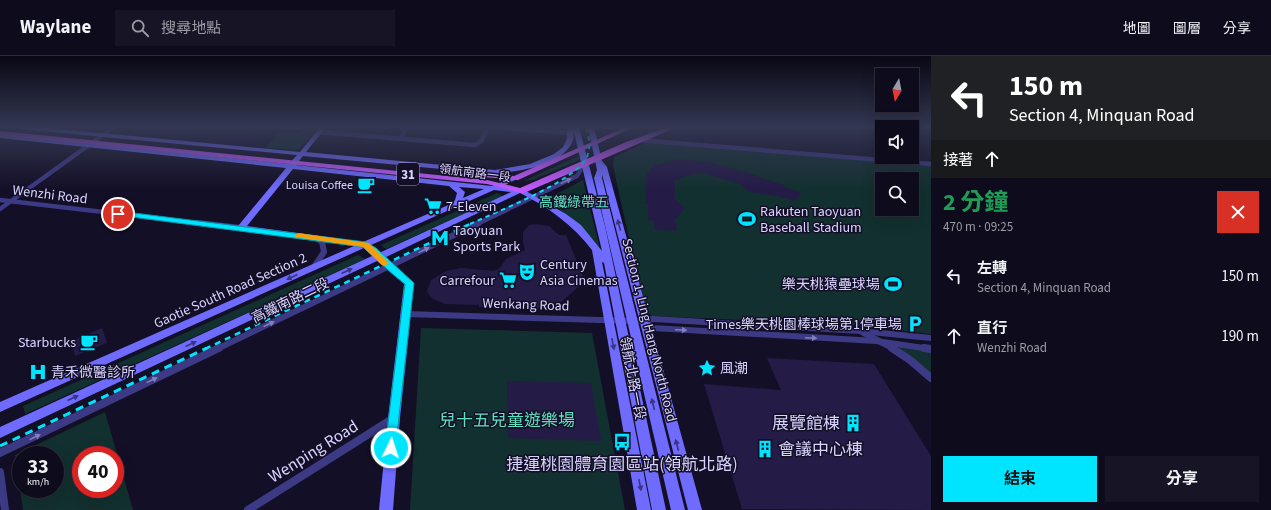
<!DOCTYPE html>
<html lang="zh-TW">
<head>
<meta charset="utf-8">
<style>
	:root { --surface:#0e0b1c; --page:#171425; --text:#f1f3f6; --muted:#9b9ba3; --line:#2e2b3b; --accent:#00e5ff }
	body { margin:0; font-family:"Source Sans 3","Noto Sans TC",sans-serif; background:var(--page); color:var(--text); height:100vh; display:flex; flex-direction:column; font-size:15px; white-space:nowrap }
	* { box-sizing:border-box; margin:0 }
	p { font-size:13px; color:var(--muted) }
	.icon { flex:none; width:22px; height:22px; fill:none; stroke:currentColor; stroke-width:2; stroke-linecap:round; stroke-linejoin:round }
	.map { position:relative; flex:1; overflow:hidden }
	.details { display:flex; flex-direction:column; background:var(--surface); width:340px }
	.details>* { flex:none }
	.top-card { background:#202124; color:#fff; overflow:hidden }
	.needle { width:26px; rotate:190deg }
	.fabs { position:absolute; left:875px; top:12px; display:grid; gap:8px }
	.fabs a { display:grid; place-items:center; width:44px; height:44px; border-radius:0px; background:var(--surface); box-shadow:0 4px 16px #0002,0 0 0 1px var(--line); font-size:20px }
	.speed { position:absolute; left:12px; top:390px; display:flex; gap:8px; font-size:20px; font-weight:700; text-align:center }
	.speed>* { display:grid; place-content:center; width:52px; height:52px; border-radius:50%; background:var(--surface); box-shadow:0 4px 16px #0002,0 0 0 1px var(--line); line-height:1 }
	.speed small { font-size:10px; font-weight:400 }
	.speed .limit { border:6px solid #d22; background:#fff; color:#111 }
	.pin { position:absolute; display:grid; place-items:center; width:34px; height:34px; color:#fff; margin:-17px; border:2px solid #fff; border-radius:50%; box-shadow:0 1px 4px #0007 }
	.me { position:absolute; width:44px; margin:-22px; rotate:4deg; stroke-linejoin:round; filter:drop-shadow(0 0 3px #0008) }
	.turn { display:flex; align-items:center; gap:14px; height:84px; padding:0 12px; font-size:18px }
	.turn .icon { width:52px; height:52px; stroke-width:2.5 }
	.turn b { display:block; font-size:28px; line-height:34px }
	.then { display:flex; align-items:center; height:38px; padding:0 12px; background:#0003; gap:8px; font-size:15px }
	.round { display:grid; place-items:center; flex:none; width:42px; height:42px; border-radius:0px; background:var(--page) }
	.headline { display:flex; align-items:center; justify-content:space-between; height:68px; padding:0 12px }
	h1 { font-size:24px; font-weight:700; line-height:30px; color:#1e9e55 }
	.cta { display:flex; gap:8px; margin-top:auto; padding:8px 12px }
	.cta a { flex:1; height:46px; border-radius:0px; background:var(--accent); color:#111; font-size:16px; font-weight:700; line-height:46px; text-align:center }
	.cta a+a { background:var(--page); color:var(--text) }
	ul { padding:0; list-style:none }
	li { display:flex; align-items:center; gap:12px; height:60px; padding:0 12px }
	li div { flex:1 }
	li b { display:block; font-size:15px }
	li em { font-style:normal }
	header { display:flex; align-items:center; gap:24px; box-sizing:border-box; height:56px; padding:0 20px; background:var(--surface); border-bottom:1px solid var(--line) }
	header strong { font-size:19px }
	nav { display:flex; gap:22px; margin-inline-start:auto; font-size:14px }
	.search { width:280px; height:36px; background:var(--page); display:flex; align-items:center; gap:10px; box-sizing:border-box; padding:0 14px; border-radius:0px; color:var(--muted); font-size:15px }
	main { display:flex; flex:1; min-height:0 }
	.map>svg:first-child { display:block }
	.green { fill:#12302f; fill-rule:evenodd }
	.building { fill:#241b47 }
	.lines { fill:none; stroke-linecap:round; stroke-linejoin:round }
	.street-far2 { stroke:#3d3a85; stroke-width:4.5 }
	.street-far1 { stroke:#3d3a85; stroke-width:6 }
	.street { stroke:#3d3a85; stroke-width:8 }
	.secondary { fill:#6f6bff; fill-rule:evenodd }
	.primary { fill:#c25bff; fill-rule:evenodd }
	.rail-far2 { stroke:#00e5ff; stroke-width:2; stroke-dasharray:4.5 4; stroke-linecap:butt }
	.rail-far1 { stroke:#00e5ff; stroke-width:2.5; stroke-dasharray:6 5; stroke-linecap:butt }
	.rail { stroke:#00e5ff; stroke-width:3; stroke-dasharray:8 6; stroke-linecap:butt }
	.oneway { fill:#837fbc }
	.oneway2 { fill:#38347d }
	.route { fill:#00e5ff; stroke:#0095a6 }
	.slow { fill:#f59e0b }
	.labels { text-anchor:middle; stroke-width:3; stroke-linejoin:round; paint-order:stroke }
	.far-street-label { font-size:12px; fill:#d9d4ff; stroke:#130f26 }
	.far-poi-label { font-size:12px; fill:#d9d4ff; stroke:#130f26; text-anchor:end }
	.shield { fill:#130f26; stroke:#9e99be; stroke-width:1 }
	.shield-label { font-size:13px; font-weight:bold; fill:#d9d4ff }
	.street-label { font-size:14px; fill:#d9d4ff; stroke:#130f26 }
	.park-label { font-size:14px; fill:#5fe0c0; stroke:#130f26 }
	.poi-label { font-size:14px; fill:#d9d4ff; stroke:#130f26; text-anchor:start }
	.near-park-label { font-size:17px; fill:#5fe0c0; stroke:#130f26 }
	.near-poi-label { font-size:17px; fill:#d9d4ff; stroke:#130f26; text-anchor:end }
	.near-street-label { font-size:17px; fill:#d9d4ff; stroke:#130f26 }
</style>
</head>
<body>
<header>
<strong>Waylane</strong>
<div class="search"><svg class="icon" aria-label="search" viewBox="0 0 24 24"><circle cx="10" cy="10" r="6"/><path d="M15 15l6 6"/></svg>搜尋地點</div>
<nav><a>地圖</a><a>圖層</a><a>分享</a></nav>
</header>
<main>
<div class="map">
<svg width="931" height="454" viewBox="0 0 931 454">
	<rect width="100%" height="100%" fill="#130f26"/>
	<g class="green">
		<path d="M305,71l13,1 -20,22 -33,-2 15,-16 20,1z"/>
		<path d="M648,86l283,24v168l-76,-9 -203,-9 -7,-5 -32,-145 1,-9zM882,123h30v30h-30z"/>
		<path d="M579,100l2,3 -48,21 -10,1z"/>
		<path d="M583,124l18,73 -32,-37 -24,-16z"/>
		<path d="M497,137l6,3 -117,53 -5,-4z"/>
		<path d="M358,199l7,4 -340,155 -2,-8z"/>
		<path d="M421,272l171,5 33,177h-215z"/>
		<path d="M901,289l30,5v25l-32,-27z"/>
		<path d="M105,356l28,98h-110l-8,-55zM21,399h34v34h-34zM81,399h34v34h-34z"/>
	</g>
	<g class="building">
		<path d="M676,103l34,3 49,14 -1,1 26,8 -1,2 18,5 -6,9 -18,-5 -27,-4 -10,-8 -36,-11 -12,1 -17,6v19l10,9 -10,12 2,11 -23,-2v-8l-6,-1v-16h-3l1,-29 9,-12 2,2z"/>
		<path d="M535,168l14,2 10,9h7l19,46 -28,25 -31,3 -47,-2v-2l-34,-1 -12,-5 -4,-4 -2,-4 4,-11 15,-9 15,-3 33,3 6,-3 6,-9 19,-9 -2,-8v-10l6,-7z"/>
		<path d="M102,272l5,15 -32,13 -4,-15z"/>
		<path d="M767,302l107,6 57,92v54l-189,-1 -38,-125 77,6z"/>
		<path d="M507,325l84,2 10,58 -93,-3z"/>
	</g>
	<g class="lines">
		<g class="street-far2">
			<path d="M493,71l79,6"/>
			<path d="M319,76l156,13 7,-5 6,-13"/>
			<path d="M400,83l7,-12"/>
			<path d="M638,84l293,24"/>
			<path d="M0,144l207,24"/>
			<path d="M0,153l114,-82"/>
			<path d="M477,168l100,-48 8,-14"/>
		</g>
		<g class="street-far1">
			<path d="M198,167l43,5"/>
			<path d="M314,211l10,-15 -2,-10 -6,-4"/>
			<path d="M406,258l227,7 20,-2 208,12 70,7"/>
			<path d="M646,266l7,6 223,13 55,8"/>
			<path d="M862,276l32,17"/>
			<path d="M217,293l262,-126"/>
		</g>
		<g class="street">
			<path d="M892,292l18,12 21,18"/>
			<path d="M924,292l7,1"/>
			<path d="M0,397l219,-105"/>
			<path d="M0,416l5,38"/>
			<path d="M248,454l146,-92"/>
		</g>
		<g class="secondary">
			<path d="M17,71h21l262,25 20,-25h6l-20,25 189,18 35,-6 24,-10 9,-7 4,-8v-12h12l26,99 61,284h-14l-48,-247 -2,-1 49,248h-14l-45,-260c-19,-25 -44,-43 -72,-57l-136,65 30,25 -14,135 -7,92h-14l9,-92 16,-134 -27,-23 -377,177v-11l372,-171 -8,-8 -364,164v-10l354,-156 -116,-16 -1,-2 1,-2 48,-58 -286,-30v-4l289,30 8,-9 -277,-26zM573,72l29,123 -21,-26 -15,-11 -40,-23 -25,-4 16,-8v-2h-4l-21,9 -196,-21 7,-9 192,18c24,-3 69,-8 78,-34 1,-4 0,-8 0,-12zM293,113l156,17 8,7 -2,7 -2,3 -90,39 -116,-16zM459,131l25,2 -21,9 2,-6zM494,134l17,2 -132,61 -8,-8z"/>
			<path d="M588,71h6l8,34 5,6 95,343h-14l-86,-336v4l83,332h-14l-77,-332 3,-8z"/>
		</g>
		<g class="primary">
			<path d="M600,71h21c-4,3 -17,3 -21,0z"/>
			<path d="M626,71h8l-116,53 -36,-3 -4,-2 4,-2 32,3z"/>
			<path d="M668,71h9l-153,66h-3l-34,-9 -487,-49v-4l487,49 33,8 106,-46z"/>
		</g>
		<path class="rail-far2" d="M470,168c26,-12 106,-43 117,-67 4,-10 2,-20 -1,-30"/>
		<path class="rail-far1" d="M205,293l267,-126"/>
		<path class="rail" d="M0,390l207,-98"/>
	</g>
	<defs><path id="oneway-solid" d="M-6-.8H1V-3.2L6.5 0L1 3.2V.8H-6Z"/></defs>
	<g class="oneway">
		<use href="#oneway-solid" transform="translate(566 125) rotate(-26)"/>
		<use href="#oneway-solid" transform="translate(424 194) rotate(-26)"/>
		<use href="#oneway-solid" transform="translate(269 268) rotate(-26)"/>
		<use href="#oneway-solid" transform="translate(681 274) rotate(3)"/>
		<use href="#oneway-solid" transform="translate(811 282) rotate(3)"/>
		<use href="#oneway-solid" transform="translate(152 324) rotate(-26)"/>
		<use href="#oneway-solid" transform="translate(35 381) rotate(-26)"/>
	</g>
	<g class="oneway2">
		<use href="#oneway-solid" transform="translate(619 169) rotate(-105)"/>
		<use href="#oneway-solid" transform="translate(347 215) rotate(-25)"/>
		<use href="#oneway-solid" transform="translate(292 221) rotate(156)"/>
		<use href="#oneway-solid" transform="translate(191 288) rotate(-25)"/>
		<use href="#oneway-solid" transform="translate(613 288) rotate(79)"/>
		<use href="#oneway-solid" transform="translate(73 342) rotate(-25)"/>
		<use href="#oneway-solid" transform="translate(653 348) rotate(-104)"/>
		<use href="#oneway-solid" transform="translate(677 389) rotate(-105)"/>
		<use href="#oneway-solid" transform="translate(640 429) rotate(79)"/>
	</g>
	<linearGradient id="sky" x2="0" y2="1"><stop stop-color="#0a0815"/><stop offset="0.53" stop-color="#333752"/><stop offset="1" stop-color="#333752" stop-opacity="0"/></linearGradient>
	<rect width="931" height="134" fill="url(#sky)"/>
	<path class="route" d="M118,155l248,31 10,6 38,35 -19,169 -4,2 -4,-2 -2,-4 20,-164c-15,-11 -28,-25 -42,-37l-247,-32 -1,-1z"/>
	<path class="slow" d="M298,177l71,10 20,20 -4,3 -3,-1 -19,-18 -68,-10 -1,-1z"/>
	<defs>
		<g id="cafe-bare" transform="scale(1.38)"><path d="M-5.5-4.5H6V0H3Q3 3.5 0 3.5H-2.5Q-5.5 3.5-5.5 0ZM3-3.2v2h1.7v-2ZM-6 4.5H4V6H-6Z" fill="#00e5ff" stroke="#130f26" stroke-width="2.5" paint-order="stroke"/></g>
		<g id="supermarket-bare" transform="scale(1.38)"><path d="M-6-5.5h2.5l.6 2H6L4.5 2H-2.5L-4.4-4H-6ZM-1.5 3.2a1.3 1.3 0 1 0 .1 0ZM3 3.2a1.3 1.3 0 1 0 .1 0Z" fill="#00e5ff" stroke="#130f26" stroke-width="2.5" paint-order="stroke"/></g>
		<g id="stadium-bare" transform="scale(1.38)"><path d="M0-5a6.5 5 0 1 0 0 10a6.5 5 0 1 0 0-10ZM-3.5-1.8h7v3.6h-7Z" fill="#00e5ff" stroke="#130f26" stroke-width="2.5" paint-order="stroke"/></g>
		<g id="metro-bare" transform="scale(1.38)"><path d="M-5.5 5V-5H-3L0 0L3-5H5.5V5H3V-.5L0 4L-3-.5V5Z" fill="#00e5ff" stroke="#130f26" stroke-width="2.5" paint-order="stroke"/></g>
		<g id="theatre-bare" transform="scale(1.38)"><path d="M-5-5.5Q0-4 5-5.5V0Q5 5 0 6Q-5 5-5 0ZM-3.3-2.5H-1v1.5H-3.3ZM1-2.5H3.3v1.5H1ZM-2.8 1Q0 5.5 2.8 1Z" fill="#00e5ff" stroke="#130f26" stroke-width="2.5" paint-order="stroke"/></g>
		<g id="parking-bare" transform="scale(1.38)"><path d="M-3.5-5.5H1a3.5 3.5 0 0 1 0 7H-1V5.5H-3.5ZM-1-3.4V-.6H.8a1.4 1.4 0 0 0 0-2.8Z" fill="#00e5ff" stroke="#130f26" stroke-width="2.5" paint-order="stroke"/></g>
		<g id="sight-bare" transform="scale(1.38)"><path d="M0-6L1.8-2.2L6-1.7L2.9 1.2L3.7 5.4L0 3.3L-3.7 5.4L-2.9 1.2L-6-1.7L-1.8-2.2Z" fill="#00e5ff" stroke="#130f26" stroke-width="2.5" paint-order="stroke"/></g>
		<g id="hospital-bare" transform="scale(1.38)"><path d="M-5-5h3v3.5h4V-5h3V5h-3V1.5h-4V5h-3Z" fill="#00e5ff" stroke="#130f26" stroke-width="2.5" paint-order="stroke"/></g>
		<g id="building-bare" transform="scale(1.38)"><path d="M-4-6H4V6H1V3H-1V6H-4ZM-2.5-4.3h1.7v1.8h-1.7ZM.8-4.3h1.7v1.8H.8ZM-2.5-1h1.7V.8h-1.7ZM.8-1h1.7V.8H.8Z" fill="#00e5ff" stroke="#130f26" stroke-width="2.5" paint-order="stroke"/></g>
		<g id="bus-bare" transform="scale(1.38)"><path d="M-5-6H5V4H4V6H2V4H-2V6H-4V4H-5ZM-3.5-4V0h7V-4ZM-3.5 1.2v1.5H-2V1.2ZM2 1.2v1.5H3.5V1.2Z" fill="#00e5ff" stroke="#130f26" stroke-width="2.5" paint-order="stroke"/></g>
	</defs>
	<g fill-rule="evenodd">
		<use href="#cafe-bare" x="366" y="129"/>
		<use href="#supermarket-bare" x="433" y="150"/>
		<use href="#stadium-bare" x="747" y="163"/>
		<use href="#metro-bare" x="440" y="182"/>
		<use href="#theatre-bare" x="527" y="216"/>
		<use href="#supermarket-bare" x="508" y="224"/>
		<use href="#stadium-bare" x="893" y="228"/>
		<use href="#parking-bare" x="915" y="268"/>
		<use href="#cafe-bare" x="89" y="286"/>
		<use href="#sight-bare" x="707" y="312"/>
		<use href="#hospital-bare" x="38" y="316"/>
		<use href="#building-bare" x="853" y="367"/>
		<use href="#bus-bare" x="622" y="386"/>
		<use href="#building-bare" x="765" y="393"/>
	</g>
	<g class="labels">
		<g class="far-street-label">
			<text transform="translate(475 117) rotate(7)" y="4">領航南路一段</text>
		</g>
		<g class="far-poi-label">
			<text x="353" y="133">Louisa Coffee</text>
		</g>
		<rect class="shield" x="397" y="107" width="22" height="22" rx="3"/>
		<g class="shield-label">
			<text x="408" y="123">31</text>
		</g>
		<g class="street-label">
			<text transform="translate(50 138) rotate(7)" y="5">Wenzhi Road</text>
			<text transform="translate(230 234) rotate(-24)" y="5">Gaotie South Road Section 2</text>
			<text transform="translate(290 244) rotate(-26)" y="5">高鐵南路二段</text>
			<text transform="translate(526 248) rotate(2)" y="5">Wenkang Road</text>
			<text transform="translate(650 274) rotate(76)" y="5">Section 1, Ling Hang North Road</text>
			<text transform="translate(633 322) rotate(79)" y="5">領航北路一段</text>
		</g>
		<g class="park-label">
			<text x="574" y="151">高鐵綠帶五</text>
		</g>
		<g class="poi-label">
			<text x="446" y="155">7-Eleven</text>
			<text x="760" y="160">Rakuten Taoyuan<tspan x="760" dy="16">Baseball Stadium</tspan></text>
			<text x="453" y="179">Taoyuan<tspan x="453" dy="16">Sports Park</tspan></text>
			<text x="540" y="213">Century<tspan x="540" dy="16">Asia Cinemas</tspan></text>
			<text x="495" y="229" text-anchor="end">Carrefour</text>
			<text x="880" y="233" text-anchor="end">樂天桃猿壘球場</text>
			<text x="902" y="273" text-anchor="end">Times樂天桃園棒球場第1停車場</text>
			<text x="76" y="291" text-anchor="end">Starbucks</text>
			<text x="720" y="317">風潮</text>
			<text x="51" y="321">青禾微醫診所</text>
		</g>
		<g class="near-park-label">
			<text x="507" y="370">兒十五兒童遊樂場</text>
		</g>
		<g class="near-poi-label">
			<text x="840" y="373">展覽館棟</text>
			<text x="778" y="399" text-anchor="start">會議中心棟</text>
			<text x="622" y="414" text-anchor="middle">捷運桃園體育園區站(領航北路)</text>
		</g>
		<g class="near-street-label">
			<text transform="translate(313 395) rotate(-32)" y="6">Wenping Road</text>
		</g>
	</g>
</svg>
<div class="fabs">
<a><svg class="needle" viewBox="-14 -14 28 28"><path d="M0-13l5 13h-10z" fill="#e53935"/><path d="M0 13l5-13h-10z" fill="#9b9ba3"/></svg></a>
<a><svg class="icon" aria-label="sound" viewBox="0 0 24 24"><path d="M4 9h4l5-4v14l-5-4H4zM17 9q2 3 0 6"/></svg></a>
<a><svg class="icon" aria-label="search" viewBox="0 0 24 24"><circle cx="10" cy="10" r="6"/><path d="M15 15l6 6"/></svg></a>
</div>
<div class="speed"><div>33<small>km/h</small></div><div class="limit">40</div></div>
<div class="pin" style="left:118px;top:158px;background:#d93025"><svg class="icon" aria-label="arrive" viewBox="0 0 24 24"><path d="M6 21V4h12l-3 4 3 4H6"/></svg></div>
<svg class="me" style="left:391px;top:392px" viewBox="-20 -20 40 40"><circle r="17" fill="#00e5ff" stroke="#fff" stroke-width="3"/><path d="M0-11L8 9 0 5-8 9z" fill="#fff"/></svg>
</div>
<section class="details">
<div class="top-card">
<div class="turn"><svg class="icon" aria-label="left" viewBox="0 0 24 24"><path d="M17 20v-9H6M10 6l-5 5 5 5"/></svg><div><b>150 m</b>Section 4, Minquan Road</div></div>
<div class="then">接著<svg class="icon" aria-label="ahead" viewBox="0 0 24 24"><path d="M12 20V5M6 11l6-6 6 6"/></svg></div>
</div>
<div class="headline"><div><h1>2 分鐘</h1><p>470 m · 09:25</p></div><a class="round" style="background:#d93025;color:#fff"><svg class="icon" aria-label="close" viewBox="0 0 24 24"><path d="M6 6l12 12M18 6L6 18"/></svg></a></div>
<ul>
<li><svg class="icon" aria-label="left" viewBox="0 0 24 24"><path d="M17 20v-9H6M10 6l-5 5 5 5"/></svg><div><b>左轉</b><p>Section 4, Minquan Road</p></div><em>150 m</em></li>
<li><svg class="icon" aria-label="ahead" viewBox="0 0 24 24"><path d="M12 20V5M6 11l6-6 6 6"/></svg><div><b>直行</b><p>Wenzhi Road</p></div><em>190 m</em></li>
</ul>
<div class="cta"><a>結束</a><a>分享</a></div>
</section>
</main>
</body>
</html>
